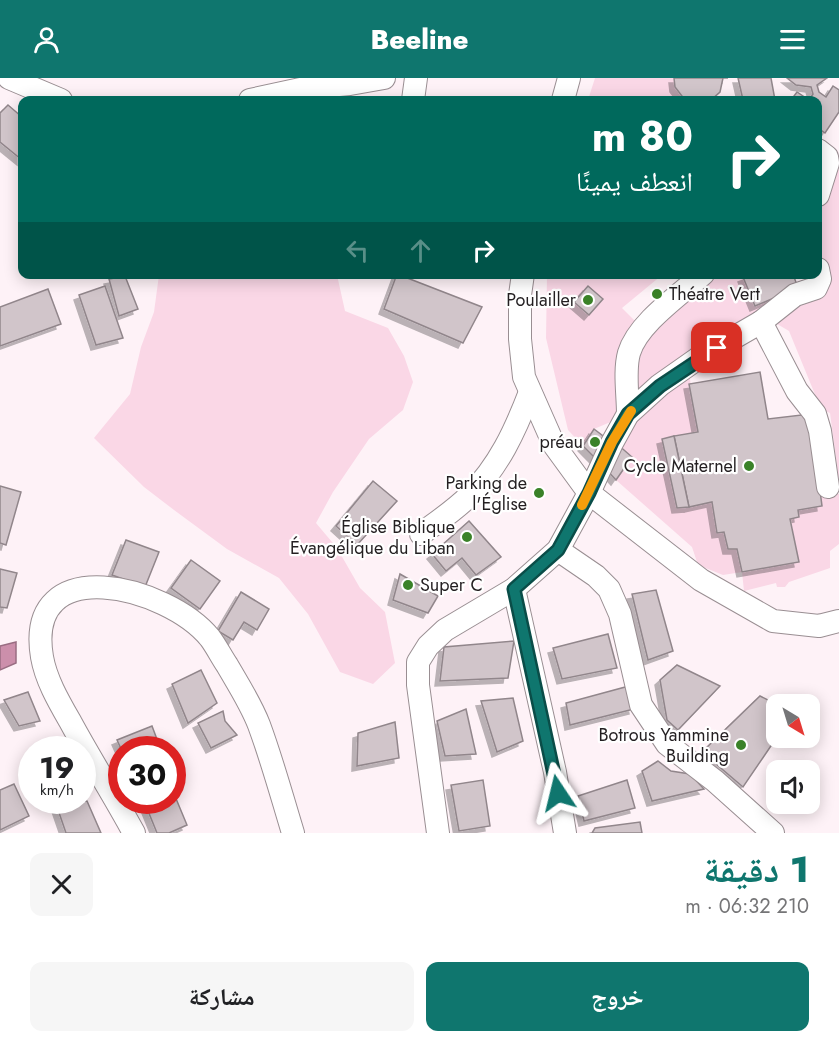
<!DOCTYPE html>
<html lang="ar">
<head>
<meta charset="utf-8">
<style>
	:root { --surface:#fff; --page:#f6f6f6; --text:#202124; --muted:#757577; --accent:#0f766e }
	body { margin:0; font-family:Jost,"Noto Naskh Arabic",sans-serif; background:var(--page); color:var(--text); direction:rtl; height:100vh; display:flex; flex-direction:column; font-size:22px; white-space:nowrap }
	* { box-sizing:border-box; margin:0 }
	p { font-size:20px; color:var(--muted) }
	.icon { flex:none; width:33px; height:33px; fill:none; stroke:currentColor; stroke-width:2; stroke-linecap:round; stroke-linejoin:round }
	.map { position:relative; height:755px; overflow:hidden; direction:ltr }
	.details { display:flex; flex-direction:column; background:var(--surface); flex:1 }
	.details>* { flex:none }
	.top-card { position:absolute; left:18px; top:18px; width:804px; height:183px; border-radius:12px; box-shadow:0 3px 15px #0003; direction:rtl; background:#00695c; color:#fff; overflow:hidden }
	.needle { width:39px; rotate:142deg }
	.tools { position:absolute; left:766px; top:616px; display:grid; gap:12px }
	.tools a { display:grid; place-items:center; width:54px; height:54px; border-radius:12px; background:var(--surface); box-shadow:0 3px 15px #0003; font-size:30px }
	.speed { position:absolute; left:18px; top:658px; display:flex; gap:12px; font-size:30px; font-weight:700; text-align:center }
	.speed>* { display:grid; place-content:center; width:78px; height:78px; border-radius:50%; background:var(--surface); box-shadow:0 3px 15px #0003; line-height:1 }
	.speed small { font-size:15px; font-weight:400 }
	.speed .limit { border:9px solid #d22; background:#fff; color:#111 }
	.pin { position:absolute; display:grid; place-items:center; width:51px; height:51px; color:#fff; margin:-26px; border-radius:12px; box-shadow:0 3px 9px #0006 }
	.me { position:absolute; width:66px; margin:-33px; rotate:350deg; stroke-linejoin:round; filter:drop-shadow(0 0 4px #0008) }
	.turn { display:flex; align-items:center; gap:21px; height:126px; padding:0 30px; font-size:27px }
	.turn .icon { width:78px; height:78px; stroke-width:2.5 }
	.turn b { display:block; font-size:42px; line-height:51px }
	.lanes { display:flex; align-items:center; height:57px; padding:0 30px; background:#0003; justify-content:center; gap:30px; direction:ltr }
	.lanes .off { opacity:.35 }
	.round { display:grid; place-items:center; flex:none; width:63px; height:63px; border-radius:12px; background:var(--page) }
	.overview { display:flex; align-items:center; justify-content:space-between; height:102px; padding:0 30px }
	h1 { font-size:36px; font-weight:800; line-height:45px; color:var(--accent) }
	.button { display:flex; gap:12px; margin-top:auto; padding:12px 30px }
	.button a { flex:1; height:69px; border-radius:12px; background:var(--accent); color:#fff; font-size:24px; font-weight:800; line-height:69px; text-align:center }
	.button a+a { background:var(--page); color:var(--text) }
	header { display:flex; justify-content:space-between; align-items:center; height:78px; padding:0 30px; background:var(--accent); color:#fff; font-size:27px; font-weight:800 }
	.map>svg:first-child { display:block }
	.green { fill:#fad7e6 }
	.water { fill:#cc8fab; stroke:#996d82; stroke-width:1.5 }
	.building { fill:#d1c5ca; stroke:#91868b; stroke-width:1.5; filter:url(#shadow) }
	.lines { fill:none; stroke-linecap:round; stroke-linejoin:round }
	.minor-casing { stroke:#998e92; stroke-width:24 }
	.minor { stroke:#fff; stroke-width:22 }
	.route-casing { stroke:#0a4d48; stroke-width:15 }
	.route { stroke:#0f766e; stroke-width:10 }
	.slow { stroke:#f59e0b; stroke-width:10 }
	.poi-dot { fill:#3a8228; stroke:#fff; stroke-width:2 }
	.labels { text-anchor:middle; stroke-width:4.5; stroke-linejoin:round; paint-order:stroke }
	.poi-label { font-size:18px; fill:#231f21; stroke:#fff; text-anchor:end }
</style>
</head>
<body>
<header><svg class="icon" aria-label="menu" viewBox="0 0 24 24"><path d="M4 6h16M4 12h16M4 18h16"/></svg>Beeline<svg class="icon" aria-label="person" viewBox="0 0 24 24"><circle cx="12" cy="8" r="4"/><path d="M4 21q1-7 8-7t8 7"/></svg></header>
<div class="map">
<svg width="839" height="755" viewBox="0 0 839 755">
	<defs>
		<filter id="shadow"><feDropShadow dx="-5" dy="5" stdDeviation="0" flood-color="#0004"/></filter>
	</defs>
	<rect width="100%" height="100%" fill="#fef2f7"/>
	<g class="green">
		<path d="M595,0h79c0,10 4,16 12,22h-98z"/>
		<path d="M828,85l11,7v312l-9,-69 -9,-4 -32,-78 -22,-13 -79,48 10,66 -36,7 15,69 35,-6 5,31 7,-1 4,17h9l5,23 57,-10 -10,-51 33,-5 -1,-11 18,-1v50l-9,7v17l-41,14 -4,5h-8l-1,-4 -32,8 -2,-19 -19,3 -25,-10 -6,-18 -76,-67 16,-23 -20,-14 15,-28 -33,14 -11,17 -15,-16 -22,-92 1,-63h115l-40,33 21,21 60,-54h39l13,31 43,-18 18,-1 -12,-12 14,-1v-102z"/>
		<path d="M159,197h178l8,36 43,17 16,28 9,26 -10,28 -34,29 -36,53 -17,31 21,25 23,40 25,24 10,51 -22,21 -33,-12 -32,-58 -29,-36 -52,-29 -53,-39 -30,-23 -50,-49 36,-44 11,-47 13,-35z"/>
	</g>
	<path class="water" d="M16,564v21l-16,7v-24z"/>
	<g class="building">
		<path d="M674,0h54h-5l-3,14 -9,8h-26l-10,-13z"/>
		<path d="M738,0h33l4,22h-32z"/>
		<path d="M787,0h40l-10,7 2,7 7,5 7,-11 6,4v22l-14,21 -7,-5v-28h-27l6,-8 12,8 4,-6 -2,-7 -15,-2z"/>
		<path d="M8,27l14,12v43l-22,-18v-29z"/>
		<path d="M397,196l85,33 -19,36 -79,-34z"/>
		<path d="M751,196h42l5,14 -43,18 -12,-29z"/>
		<path d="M125,198l13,33 -19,7 -10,-37z"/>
		<path d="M105,208l18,52 -27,7 -17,-50z"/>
		<path d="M588,208l15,13 -14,16 -15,-13z"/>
		<path d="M48,211l13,35 -61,22v-39z"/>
		<path d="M760,294l8,47 42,-5 12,92 -24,4 1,7 -9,2 9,43 -57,10 -5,-23h-9l-4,-17 -7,1 -5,-31 -23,5 -15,-71 24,-4 -9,-48z"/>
		<path d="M594,351l13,10 -12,19 -12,-12z"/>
		<path d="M674,358l15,71 -12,1 -15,-69z"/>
		<path d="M616,365l16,14 -16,23 -13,-14z"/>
		<path d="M373,403l24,20 -40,44 -21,-19z"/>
		<path d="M0,408l21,6 -15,53 -6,-2z"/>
		<path d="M469,443l32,36 -25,18 -14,-17 -16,13 -14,-17z"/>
		<path d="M126,462l33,12 -14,35 -33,-12z"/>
		<path d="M191,482l29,21 -20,28 -29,-21z"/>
		<path d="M0,491l17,4 -10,35 -7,-1z"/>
		<path d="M400,496l38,22 -10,17 -35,-13z"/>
		<path d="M656,512l17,61 -25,9 -16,-66z"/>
		<path d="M241,514l28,17 -12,21 -13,-8 -11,18 -15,-9z"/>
		<path d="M608,556l9,34 -55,11 -9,-31z"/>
		<path d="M514,563l-6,37 -68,3 4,-34z"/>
		<path d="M677,587l43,21 -42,44 -11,-10 -7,-40z"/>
		<path d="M201,592l16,33 -29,20 -16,-39z"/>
		<path d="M629,608l5,23 -64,16 -4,-22z"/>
		<path d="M28,614l12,29 -21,5 -15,-26z"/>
		<path d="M760,618l18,9 -1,32 -34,50 -41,-35z"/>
		<path d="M513,620l10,43 -26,11 -16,-51z"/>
		<path d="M466,631l10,45 -31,2 -8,-35z"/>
		<path d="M223,633l2,10 12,14 -26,13 -13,-25z"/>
		<path d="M395,644l4,36 -42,8 1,-33z"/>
		<path d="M152,648l9,24 -39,1 -5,-11z"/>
		<path d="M658,683l13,10 19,3 14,15 -52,12 -10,-30z"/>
		<path d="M483,702l7,46 -31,5 -8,-46z"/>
		<path d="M627,702l8,28 -51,13 -6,-25z"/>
		<path d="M14,706l15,32 -29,14v-40z"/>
		<path d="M172,711l15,36 -18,8h-12l-13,-32h28z"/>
		<path d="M87,723l14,32h-35l-10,-29z"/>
		<path d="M640,744l2,11h-50l3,-5z"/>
	</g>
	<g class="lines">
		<g class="minor-casing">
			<g id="minor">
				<path d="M9,0l52,22"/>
				<path d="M250,22l55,-12 45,-4 34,-6"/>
				<path d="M413,22l3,-22"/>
				<path d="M563,22l6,-22"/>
				<path d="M818,72l9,7 1,6 -10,32"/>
				<path d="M523,196l-3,21v44l4,38 30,68 35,48 112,87 72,41 46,5 20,-5"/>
				<path d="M761,244l36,69 18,23 5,17 8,56"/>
				<path d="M628,336c0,-19 -4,-43 1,-61 9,-30 51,-58 74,-79"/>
				<path d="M421,456c16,-12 34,-24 48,-38 30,-30 46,-65 61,-104"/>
				<path d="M558,472l38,26 13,13 11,25 21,91 26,39 48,37 58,52"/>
				<path d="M514,511l41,183 10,61"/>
				<path d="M134,755c-20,-37 -43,-73 -63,-110 -12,-21 -25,-43 -29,-66 -18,-108 126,-71 168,-19 6,8 11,18 17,27 11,19 24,39 32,60 13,35 23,72 34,108"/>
				<path d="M438,755l-20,-148v-23l10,-16 17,-16 69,-41 44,-39 31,-57 23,-50 16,-29 32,-29 37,-26 64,-37 34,-27 21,-7 4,-9 -2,-10"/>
			</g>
		</g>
		<use href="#minor" class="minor"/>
	</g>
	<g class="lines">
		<g class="route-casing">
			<path id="route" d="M558,715l-44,-204 44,-39 31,-57 23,-51 16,-28 32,-28 57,-38"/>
		</g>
		<use href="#route" class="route"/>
		<path class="slow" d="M582,427l30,-63 19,-31"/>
	</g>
	<g class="poi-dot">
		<circle cx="657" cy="216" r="6"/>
		<circle cx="588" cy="222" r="6"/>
		<circle cx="595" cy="364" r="6"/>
		<circle cx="749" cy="388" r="6"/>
		<circle cx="539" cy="415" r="6"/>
		<circle cx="467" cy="459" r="6"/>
		<circle cx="408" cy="507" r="6"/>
		<circle cx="741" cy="667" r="6"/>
	</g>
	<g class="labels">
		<g class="poi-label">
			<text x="669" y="222" text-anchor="start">Théatre Vert</text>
			<text x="576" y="228">Poulailler</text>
			<text x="583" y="370">préau</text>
			<text x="737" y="394">Cycle Maternel</text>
			<text x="527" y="411">Parking de<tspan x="527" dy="21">l'Église</tspan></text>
			<text x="455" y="455">Église Biblique<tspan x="455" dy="21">Évangélique du Liban</tspan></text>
			<text x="420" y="513" text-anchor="start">Super C</text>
			<text x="729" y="663">Botrous Yammine<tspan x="729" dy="21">Building</tspan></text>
		</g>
	</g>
</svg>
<div class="tools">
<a><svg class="needle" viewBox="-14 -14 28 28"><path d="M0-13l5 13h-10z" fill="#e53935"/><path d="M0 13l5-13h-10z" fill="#757577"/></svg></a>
<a><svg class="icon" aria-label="sound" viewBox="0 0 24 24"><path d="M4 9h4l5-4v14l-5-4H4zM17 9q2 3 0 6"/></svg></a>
</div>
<div class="speed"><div>19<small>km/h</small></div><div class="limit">30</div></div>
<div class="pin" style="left:717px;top:270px;background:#d93025"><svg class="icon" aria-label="arrive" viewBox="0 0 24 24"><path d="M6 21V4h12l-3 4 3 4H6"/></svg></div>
<svg class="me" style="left:558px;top:715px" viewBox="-20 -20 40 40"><path d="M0-17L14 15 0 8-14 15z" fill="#0f766e" stroke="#fff" stroke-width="4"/></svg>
<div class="top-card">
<div class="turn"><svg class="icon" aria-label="right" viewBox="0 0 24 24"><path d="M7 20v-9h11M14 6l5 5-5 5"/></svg><div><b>80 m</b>انعطف يمينًا</div></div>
<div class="lanes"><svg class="icon off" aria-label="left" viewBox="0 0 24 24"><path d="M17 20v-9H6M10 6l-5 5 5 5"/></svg><svg class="icon off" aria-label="ahead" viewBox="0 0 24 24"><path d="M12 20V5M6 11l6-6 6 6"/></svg><svg class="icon" aria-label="right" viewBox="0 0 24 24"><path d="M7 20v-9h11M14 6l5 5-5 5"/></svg></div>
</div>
</div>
<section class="details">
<div class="overview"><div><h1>1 دقيقة</h1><p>210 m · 06:32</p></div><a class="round"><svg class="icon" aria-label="close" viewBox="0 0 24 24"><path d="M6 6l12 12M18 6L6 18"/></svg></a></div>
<div class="button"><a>خروج</a><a>مشاركة</a></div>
</section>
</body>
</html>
